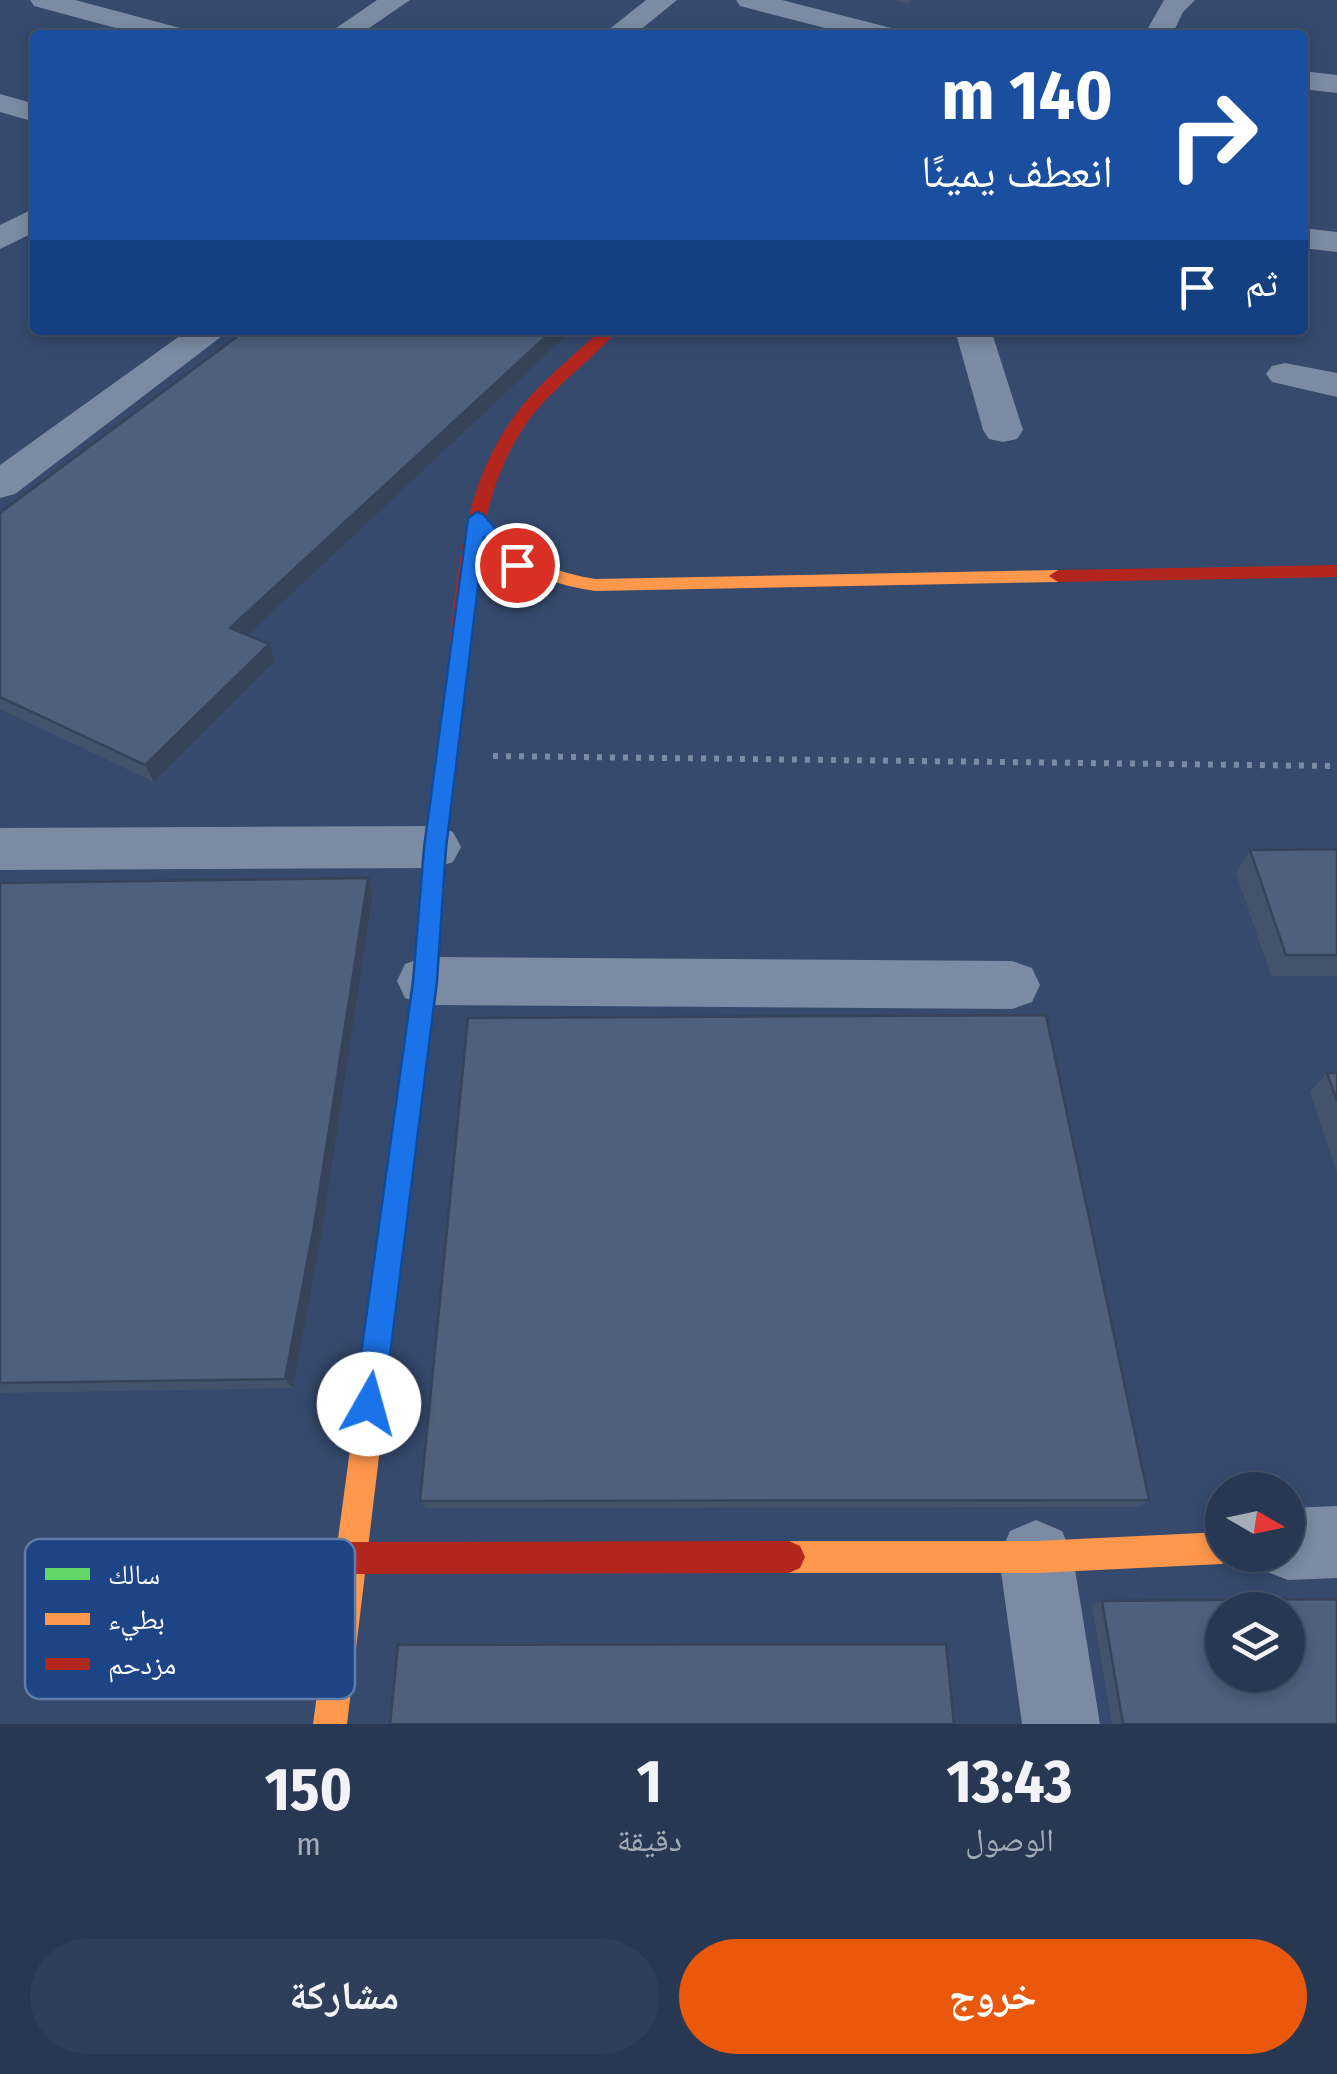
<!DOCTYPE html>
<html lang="ar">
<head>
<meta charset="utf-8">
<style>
	:root { --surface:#283852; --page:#303f59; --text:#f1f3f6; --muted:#a5acb8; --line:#445269; --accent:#ea580c }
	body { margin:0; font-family:"Fira Sans Condensed","Noto Naskh Arabic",sans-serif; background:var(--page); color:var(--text); direction:rtl; height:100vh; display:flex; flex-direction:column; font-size:38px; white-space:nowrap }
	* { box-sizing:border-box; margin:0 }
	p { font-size:32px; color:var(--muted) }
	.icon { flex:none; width:55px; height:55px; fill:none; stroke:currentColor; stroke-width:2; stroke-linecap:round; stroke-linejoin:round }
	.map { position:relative; height:1724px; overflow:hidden; direction:ltr }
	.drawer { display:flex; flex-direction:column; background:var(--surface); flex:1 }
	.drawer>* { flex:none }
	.guide { position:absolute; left:30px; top:30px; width:1278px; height:305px; border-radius:10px; box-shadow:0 5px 15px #0003,0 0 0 2px var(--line); direction:rtl; background:#1a4fa0; color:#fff; overflow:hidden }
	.needle { width:65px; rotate:99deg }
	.tools { position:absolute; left:1205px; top:1472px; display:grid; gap:20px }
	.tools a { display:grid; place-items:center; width:100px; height:100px; border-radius:50%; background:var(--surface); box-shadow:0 5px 15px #0003,0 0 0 2px var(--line); font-size:50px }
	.pin { position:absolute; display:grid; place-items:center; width:85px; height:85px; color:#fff; margin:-42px; border:5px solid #fff; border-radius:50%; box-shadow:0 2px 10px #0007 }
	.me { position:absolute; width:110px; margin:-55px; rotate:7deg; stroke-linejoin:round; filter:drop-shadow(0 0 8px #0008) }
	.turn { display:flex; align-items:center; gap:35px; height:210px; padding:0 30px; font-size:45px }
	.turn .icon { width:130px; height:130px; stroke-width:2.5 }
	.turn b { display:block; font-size:70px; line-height:85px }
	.then { display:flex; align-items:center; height:95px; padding:0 30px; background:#0003; gap:20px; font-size:38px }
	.eta { display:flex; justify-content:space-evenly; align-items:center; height:170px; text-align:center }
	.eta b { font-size:60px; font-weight:700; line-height:70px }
	.primary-button { display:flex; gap:20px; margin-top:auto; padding:20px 30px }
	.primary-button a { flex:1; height:115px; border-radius:60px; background:var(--accent); color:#fff; font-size:40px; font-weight:700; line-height:115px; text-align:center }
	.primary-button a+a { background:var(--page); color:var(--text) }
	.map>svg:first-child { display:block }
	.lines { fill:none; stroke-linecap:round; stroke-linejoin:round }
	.path { stroke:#7b8ba3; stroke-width:6; stroke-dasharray:5 8; stroke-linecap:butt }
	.street { fill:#7b8ba3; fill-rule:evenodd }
	.fast { fill:#63d668; fill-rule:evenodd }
	.slow { fill:#ff974d; fill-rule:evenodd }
	.jam { fill:#b3261e; fill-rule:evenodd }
	.wall { fill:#44536c }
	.shaded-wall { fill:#374358 }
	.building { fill:#4f607d; stroke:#374358; stroke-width:2.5; fill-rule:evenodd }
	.route { fill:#1a73e8; stroke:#114b97; stroke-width:2.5 }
	.key { fill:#1d4485; stroke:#617caa; stroke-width:2.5 }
	.key-label { font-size:28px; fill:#fff }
</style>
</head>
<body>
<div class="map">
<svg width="1337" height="1724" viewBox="0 0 1337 1724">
	<rect width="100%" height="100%" fill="#354a6d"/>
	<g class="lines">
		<path class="path" d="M493,756l844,10"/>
		<g class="street">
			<path d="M30,0h45l109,29 4,6h-46l-108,-29z"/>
			<path d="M377,0h33l-51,35h-33z"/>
			<path d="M646,0h31l-43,35h-32z"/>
			<path d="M736,0h46l113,29 4,6h-47l-112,-29z"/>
			<path d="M1164,0h31l-12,12 -11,23h-28z"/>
			<path d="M1302,71l35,4v18l-35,-4z"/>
			<path d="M0,94l35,10v18l-35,-10z"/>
			<path d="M35,208v24l-35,17v-24z"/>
			<path d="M1302,228l35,4v20l-35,-4z"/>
			<path d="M188,330h42l-215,164 -15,4v-33z"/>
			<path d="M955,330h36l32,100 -6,9 -14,3 -14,-3 -6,-9z"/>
			<path d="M1285,363l52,10v24l-65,-15 -6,-8 6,-8z"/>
			<path d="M435,826l18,6 8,15 -8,15 -18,6 -435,2v-42z"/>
			<path d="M425,957l587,4 20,7 8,17 -8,17 -20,7 -587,-4 -20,-7 -8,-17 8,-17z"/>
			<path d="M1337,1506v72l-49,2 -26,-10 -6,-15h32v-47z"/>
			<path d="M1036,1520l26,11 11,26 27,167h-78l-23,-167 11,-26z"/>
		</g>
		<path class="fast" d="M455,687l10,7 -19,153 -9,134 -43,350 -4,10 -10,4 -10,-4 -4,-10 47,-350 11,-134 21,-153z"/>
		<g class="slow">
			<path d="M477,512c12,5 20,18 30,27 25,25 54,34 88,40l463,-9 9,6 -9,6 -463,9c-54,-8 -89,-27 -124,-69l-3,-4z"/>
			<path d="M380,1317l10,4 4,10 -47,393h-34l53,-393 4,-10z"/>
			<path d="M1222,1532v23h13l-13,9 -186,9h-247l-11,-5 -5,-11 5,-11 11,-5h247z"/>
		</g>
		<g class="jam">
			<path d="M601,330h17c-29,33 -67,58 -92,94 -53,76 -52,182 -61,270l-3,5h-14l-3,-5c10,-92 11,-198 68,-276 24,-34 58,-60 88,-88z"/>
			<path d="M1337,565v12l-279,5 -9,-6 9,-6z"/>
			<path d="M789,1541l11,5 5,11 -5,11 -11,5 -441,1 -11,-5 -5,-11 5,-11 11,-5z"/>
		</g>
	</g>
	<g class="wall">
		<path d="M892,0h21l-5,4z"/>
		<path d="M246,330h319v7l-318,298 28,26 -121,121 -154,-73v-196z"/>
		<path d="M1337,849v127h-66l-35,-103 14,-23z"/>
		<path d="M368,878l5,15 -52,344 -28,151 -293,5v-510z"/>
		<path d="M1327,1073h10v100l-27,-81z"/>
		<path d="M1149,1500l-11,7 -712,1 -6,-7z"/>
		<path d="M1102,1601l235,123h-225l-20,-118z"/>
	</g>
	<g class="shaded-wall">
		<path d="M553,330h12v7l-328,308 -7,-17z"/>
		<path d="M269,644l6,17 -121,121 -9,-17z"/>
		<path d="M368,878l5,15 -52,344 -28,151 -8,-9z"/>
	</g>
	<g class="building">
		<path d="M246,330h307l-323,298 39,16 -124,121 -145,-68v-184z"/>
		<path d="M1337,849v106h-51l-36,-105z"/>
		<path d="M368,878l-54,348 -29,153 -285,4v-500z"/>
		<path d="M1046,1015l103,485 -729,1 48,-483z"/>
		<path d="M1327,1073h10v28z"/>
		<path d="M1337,1599v125h-214l-21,-123zM1222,1610h66v65h-66z"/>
		<path d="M946,1644l8,80h-564l8,-79z"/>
	</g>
	<path class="route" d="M477,512l6,2 44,51 -3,4h-13l-27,-31 -38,310 -9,133 -53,423 -5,11 -10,4 -11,-4 -4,-11 59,-423 11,-133 44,-330z"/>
	<rect x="25" y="1539" width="330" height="160" rx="15" class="key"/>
	<rect x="45" y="1568" width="45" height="12" fill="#63d668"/>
	<rect x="45" y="1613" width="45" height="12" fill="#ff974d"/>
	<rect x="45" y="1658" width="45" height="12" fill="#b3261e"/>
	<g class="key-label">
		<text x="108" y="1584">سالك</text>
		<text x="108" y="1629">بطيء</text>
		<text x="108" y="1674">مزدحم</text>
	</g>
</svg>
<div class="tools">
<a><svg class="needle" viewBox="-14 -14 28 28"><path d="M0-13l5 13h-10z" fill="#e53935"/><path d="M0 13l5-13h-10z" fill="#a5acb8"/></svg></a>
<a><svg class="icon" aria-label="layers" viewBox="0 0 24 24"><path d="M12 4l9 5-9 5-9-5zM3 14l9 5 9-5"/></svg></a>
</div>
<div class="pin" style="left:517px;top:565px;background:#d93025"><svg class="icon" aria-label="arrive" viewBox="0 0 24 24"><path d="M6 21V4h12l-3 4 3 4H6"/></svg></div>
<svg class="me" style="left:369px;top:1404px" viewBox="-20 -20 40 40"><circle r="19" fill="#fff"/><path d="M0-13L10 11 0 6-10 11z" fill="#1a73e8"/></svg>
<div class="guide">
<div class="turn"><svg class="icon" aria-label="right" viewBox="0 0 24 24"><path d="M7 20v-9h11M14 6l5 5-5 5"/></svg><div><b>140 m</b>انعطف يمينًا</div></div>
<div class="then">ثم<svg class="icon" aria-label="arrive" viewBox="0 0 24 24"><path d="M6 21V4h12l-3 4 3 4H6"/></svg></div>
</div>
</div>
<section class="drawer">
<div class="eta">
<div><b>13:43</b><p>الوصول</p></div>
<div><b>1</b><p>دقيقة</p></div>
<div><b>150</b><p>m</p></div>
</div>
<div class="primary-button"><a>خروج</a><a>مشاركة</a></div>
</section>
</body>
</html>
